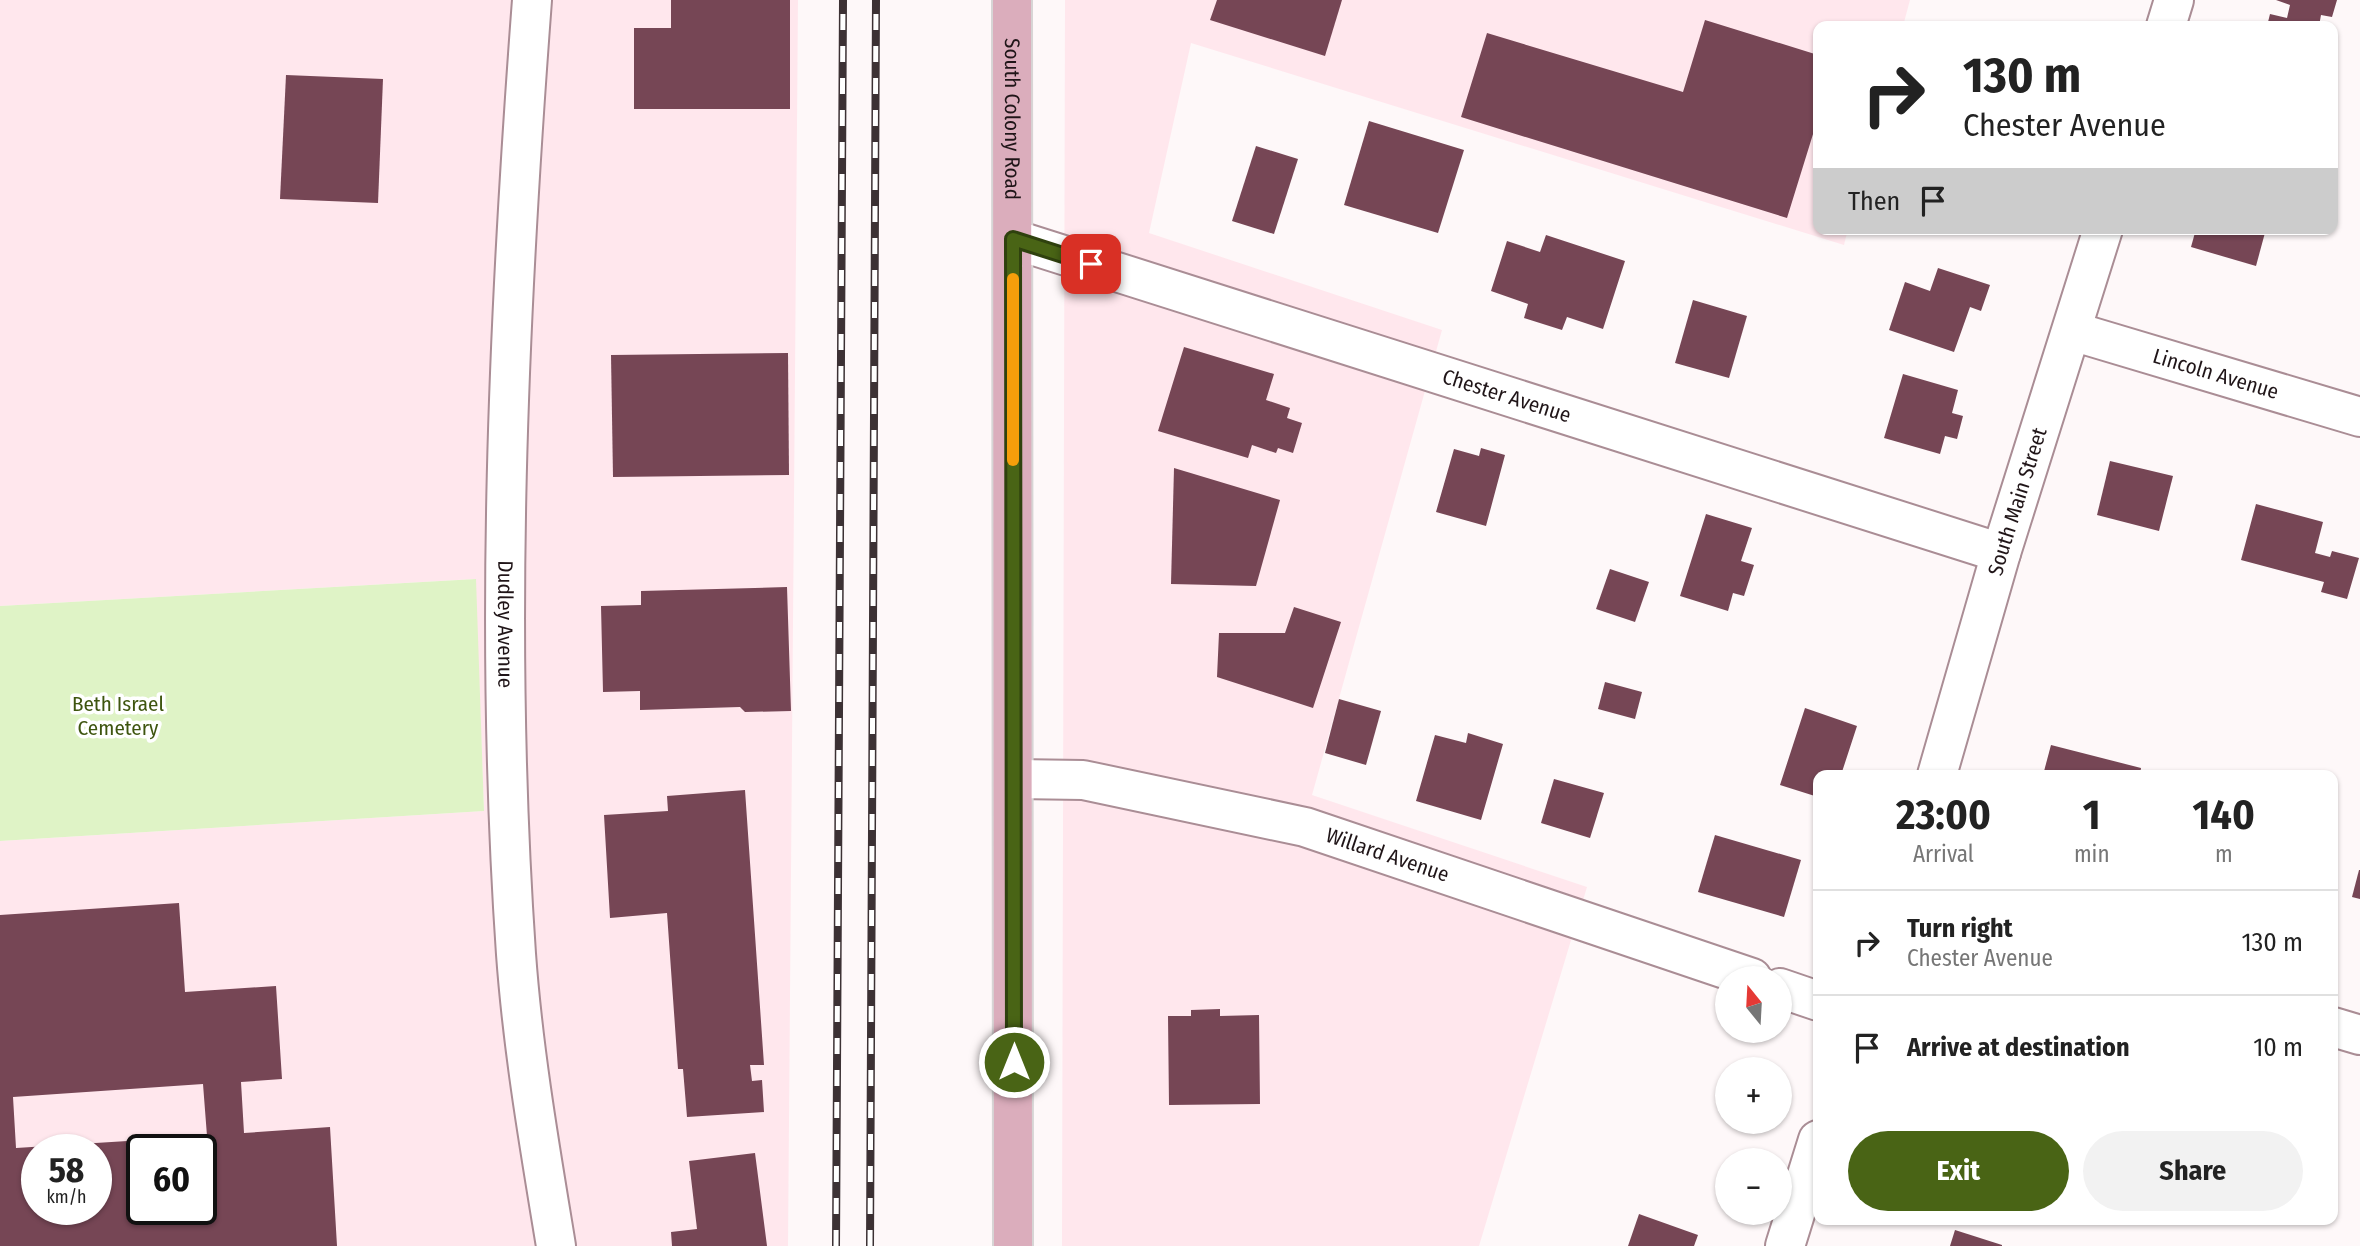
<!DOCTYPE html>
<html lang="en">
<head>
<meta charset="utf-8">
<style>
	:root { --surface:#fff; --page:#f2f2f2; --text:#222; --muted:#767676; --line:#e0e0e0; --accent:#496415 }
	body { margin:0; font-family:"Fira Sans Condensed",sans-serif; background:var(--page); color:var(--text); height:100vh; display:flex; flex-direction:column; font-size:26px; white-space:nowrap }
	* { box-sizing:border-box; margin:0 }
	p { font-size:23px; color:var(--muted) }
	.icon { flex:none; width:38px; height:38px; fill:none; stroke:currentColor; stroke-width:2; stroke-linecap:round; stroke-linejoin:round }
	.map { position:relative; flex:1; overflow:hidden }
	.drawer { position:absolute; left:1813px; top:770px; width:525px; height:455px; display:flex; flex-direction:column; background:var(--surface); border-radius:14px; box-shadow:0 2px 5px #0004 }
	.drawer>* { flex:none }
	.banner { position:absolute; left:1813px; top:21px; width:525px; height:214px; border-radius:14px; box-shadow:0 2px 5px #0004; background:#fff; color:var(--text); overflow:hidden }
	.needle { width:46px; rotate:342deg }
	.buttons { position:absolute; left:1715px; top:966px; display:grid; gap:14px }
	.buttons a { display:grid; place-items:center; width:77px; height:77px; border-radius:50%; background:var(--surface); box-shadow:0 2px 5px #0004; font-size:35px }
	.speed { position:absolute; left:21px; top:1134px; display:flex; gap:14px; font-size:35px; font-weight:700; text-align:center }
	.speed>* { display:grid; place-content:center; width:91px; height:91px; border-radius:50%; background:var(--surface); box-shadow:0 2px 5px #0004; line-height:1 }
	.speed small { font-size:18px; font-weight:400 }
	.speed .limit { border:4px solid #111; border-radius:10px; background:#fff; color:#111 }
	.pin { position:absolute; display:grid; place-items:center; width:60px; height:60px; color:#fff; margin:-30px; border-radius:14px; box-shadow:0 4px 10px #0006 }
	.me { position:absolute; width:77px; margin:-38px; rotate:0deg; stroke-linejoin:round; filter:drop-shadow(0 0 5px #0008) }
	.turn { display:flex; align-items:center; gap:24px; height:147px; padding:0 35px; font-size:32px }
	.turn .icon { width:91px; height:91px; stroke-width:2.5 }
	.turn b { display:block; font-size:49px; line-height:60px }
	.then { display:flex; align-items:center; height:66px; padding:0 35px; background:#0003; gap:14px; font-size:26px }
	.eta { display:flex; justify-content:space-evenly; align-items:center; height:119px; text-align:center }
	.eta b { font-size:42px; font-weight:700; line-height:49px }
	.cta { display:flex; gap:14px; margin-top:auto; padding:14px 35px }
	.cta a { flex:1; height:80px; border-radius:42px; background:var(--accent); color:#fff; font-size:28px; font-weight:700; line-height:80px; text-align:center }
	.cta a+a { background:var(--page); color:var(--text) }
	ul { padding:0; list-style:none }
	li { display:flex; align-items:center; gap:21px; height:105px; padding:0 35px; border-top:2px solid var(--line) }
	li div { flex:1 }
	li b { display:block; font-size:26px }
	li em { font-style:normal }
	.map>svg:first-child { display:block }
	.built { fill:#ffe7ed; fill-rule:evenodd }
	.green { fill:#dff3c6 }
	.building { fill:#764655; fill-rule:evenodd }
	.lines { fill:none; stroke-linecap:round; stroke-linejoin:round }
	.street-casing { stroke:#aa8d95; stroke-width:42 }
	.primary-casing { stroke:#d7d5d5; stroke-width:42 }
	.street { stroke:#fff; stroke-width:38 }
	.primary { stroke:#dbadbc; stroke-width:38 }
	.rail-casing { stroke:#3c3134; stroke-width:8 }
	.rail { stroke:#fff; stroke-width:5; stroke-dasharray:16; stroke-linecap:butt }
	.route-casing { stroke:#2f410e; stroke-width:18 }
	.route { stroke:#496415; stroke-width:12 }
	.slow { stroke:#f59e0b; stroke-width:12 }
	.labels { text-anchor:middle; stroke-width:7; stroke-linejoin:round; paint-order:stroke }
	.street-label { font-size:21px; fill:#201518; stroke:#fff }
	.park-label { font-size:21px; fill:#3e550f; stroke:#fff }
</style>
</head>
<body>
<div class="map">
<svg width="2360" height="1246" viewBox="0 0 2360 1246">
	<rect width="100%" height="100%" fill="#fef8f9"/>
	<g class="built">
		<path d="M0,0h798l-10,1246h-788v-405l484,-30 -9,-232 -475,27zM37,1150h59v59h-59zM142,1150h59v59h-59z"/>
		<path d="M1065,0h845l-7,26h-85v203h30l-4,16 -653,-202 -42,190 293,97 -130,465 275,92 -108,359h-417z"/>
	</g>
	<path class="green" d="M476,579l8,232 -484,30v-235z"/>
	<g class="building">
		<path d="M671,0h119v109h-156v-81h37z"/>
		<path d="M1217,0h125l-17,56 -115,-36z"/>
		<path d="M2276,0h61l-5,17 -11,-2 -2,11h-52l3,-12 17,4 3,-13z"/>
		<path d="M1705,20l113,35v63l-31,100 -326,-101 26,-84 196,59z"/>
		<path d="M286,75l97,4 -5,124 -98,-4z"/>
		<path d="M1369,121l95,29 -26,83 -94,-28z"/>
		<path d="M1256,146l42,13 -24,75 -42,-13z"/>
		<path d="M2196,229h70l-10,37 -65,-19z"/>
		<path d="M1546,235l79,26 -22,68 -36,-12 -5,13 -38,-12 4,-14 -37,-13 16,-50 33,11z"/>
		<path d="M1938,268l52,17 -9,26 -11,-4 -16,45 -65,-22 16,-48 25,9z"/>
		<path d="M1693,300l54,16 -18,62 -54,-15z"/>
		<path d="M1184,347l90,27 -8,26 24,8 -3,10 15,5 -9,30 -15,-5 -2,5 -24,-8 -4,13 -90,-27z"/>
		<path d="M788,353l1,122 -176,2 -2,-122z"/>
		<path d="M1903,374l55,16 -6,23 11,3 -6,23 -12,-3 -5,18 -56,-16z"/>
		<path d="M1481,448l24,7 -19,71 -50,-14 18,-63 25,7z"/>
		<path d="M2110,461l63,15 -14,55 -62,-16z"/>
		<path d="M1174,468l106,32 -24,86 -85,-2z"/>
		<path d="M2256,504l67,18 -8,31 15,4 2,-6 27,7 -12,41 -26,-7 3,-10 -83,-22z"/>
		<path d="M1706,514l46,14 -11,33 13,4 -10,31 -11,-3 -5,18 -48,-15z"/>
		<path d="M1610,569l39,13 -14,40 -39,-13z"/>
		<path d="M787,587l4,124 -46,1 -5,-5 -100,3v-19l-37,1 -2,-86 40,-1v-14z"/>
		<path d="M1294,607l47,15 -28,86 -96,-31 2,-44h66z"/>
		<path d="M1605,682l37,10 -7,27 -37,-10z"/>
		<path d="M1339,699l42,12 -15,54 -41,-12z"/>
		<path d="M1805,708l52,18 -16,49h-23v22l-38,-12z"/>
		<path d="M1468,733l35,11 -22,76 -65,-19 19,-66 31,8z"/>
		<path d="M2051,745l90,23 -1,7h-97z"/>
		<path d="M1554,779l50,14 -14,45 -49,-15z"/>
		<path d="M745,790l19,275h-14l2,16 10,-1 2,32 -77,5 -4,-48h-5l-11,-156 -57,5 -6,-103 64,-4 -1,-15z"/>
		<path d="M1715,835l86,25 -17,57 -86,-25z"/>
		<path d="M2359,870h1v29l-8,-2z"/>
		<path d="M179,903l6,89 91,-6 6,93 -41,3 3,51 86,-6 7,119h-337v-331zM203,1084l4,52 -191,12 -3,-51zM37,1150h59v59h-59zM142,1150h59v59h-59z"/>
		<path d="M1220,1009v7l39,-1 1,89 -91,1 -1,-89h23v-6z"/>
		<path d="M755,1153l12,93h-95l-1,-14 26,-3 -8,-68z"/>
		<path d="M1639,1214l59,21 -4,11h-66z"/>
		<path d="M1955,1230l47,15v1h-52z"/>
	</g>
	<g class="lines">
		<g class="street-casing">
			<g id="street">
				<path id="s1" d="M532,0c-24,318 -38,635 -16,954 7,97 24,195 40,292"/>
				<path d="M2166,26l8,-26"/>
				<path id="s2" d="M1013,239l988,314"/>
				<path id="s3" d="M2072,331l288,86"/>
				<path id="s4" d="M1937,775l64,-222 102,-324"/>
				<path id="s5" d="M1014,779l69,1 222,47 447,151"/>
				<path d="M1780,988l38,13"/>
				<path d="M2333,1027l27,8"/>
				<path d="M1785,1246l33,-106"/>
			</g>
		</g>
		<g class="primary-casing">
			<g id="primary">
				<path id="s6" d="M1012,0l1,1246"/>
			</g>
		</g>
		<use href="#street" class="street"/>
		<use href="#primary" class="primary"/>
		<g class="rail-casing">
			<g id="rail">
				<path d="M836,1246l7,-1246"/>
				<path d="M870,1246l6,-1246"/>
			</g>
		</g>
		<use href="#rail" class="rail"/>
	</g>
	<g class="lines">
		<g class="route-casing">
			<path id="route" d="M1014,1062l-1,-823 78,25"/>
		</g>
		<use href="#route" class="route"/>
		<path class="slow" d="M1013,279v181"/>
	</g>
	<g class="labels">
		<g class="street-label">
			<text dy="7" stroke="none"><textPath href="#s6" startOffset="119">South Colony Road</textPath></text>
			<text dy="7" stroke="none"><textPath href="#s3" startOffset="150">Lincoln Avenue</textPath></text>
			<text dy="7" stroke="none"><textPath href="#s2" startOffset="518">Chester Avenue</textPath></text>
			<text dy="7" stroke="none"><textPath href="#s4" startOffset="285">South Main Street</textPath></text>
			<text dy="7" stroke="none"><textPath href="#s1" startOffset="625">Dudley Avenue</textPath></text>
			<text dy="7" stroke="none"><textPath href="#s5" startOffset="383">Willard Avenue</textPath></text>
		</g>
		<g class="park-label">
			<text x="118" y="711">Beth Israel<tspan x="118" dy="24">Cemetery</tspan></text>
		</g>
	</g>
</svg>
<div class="buttons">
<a><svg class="needle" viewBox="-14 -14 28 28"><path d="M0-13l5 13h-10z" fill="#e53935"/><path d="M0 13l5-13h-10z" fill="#767676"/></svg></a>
<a>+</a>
<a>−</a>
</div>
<div class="speed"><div>58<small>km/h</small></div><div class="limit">60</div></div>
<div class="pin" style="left:1091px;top:264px;background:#d93025"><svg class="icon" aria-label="arrive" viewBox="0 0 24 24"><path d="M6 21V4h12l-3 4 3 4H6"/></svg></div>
<svg class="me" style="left:1014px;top:1062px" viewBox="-20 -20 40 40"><circle r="17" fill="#496415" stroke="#fff" stroke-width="3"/><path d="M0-11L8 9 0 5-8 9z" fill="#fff"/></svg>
<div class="banner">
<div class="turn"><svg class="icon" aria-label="right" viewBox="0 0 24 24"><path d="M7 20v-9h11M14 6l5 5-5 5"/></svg><div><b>130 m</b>Chester Avenue</div></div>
<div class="then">Then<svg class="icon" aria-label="arrive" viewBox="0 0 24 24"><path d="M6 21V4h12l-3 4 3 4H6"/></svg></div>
</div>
<section class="drawer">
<div class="eta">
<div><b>23:00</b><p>Arrival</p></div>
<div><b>1</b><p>min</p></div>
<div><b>140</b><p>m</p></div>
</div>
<ul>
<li><svg class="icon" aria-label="right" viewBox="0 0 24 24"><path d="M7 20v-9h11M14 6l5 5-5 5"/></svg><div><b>Turn right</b><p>Chester Avenue</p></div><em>130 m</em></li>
<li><svg class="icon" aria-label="arrive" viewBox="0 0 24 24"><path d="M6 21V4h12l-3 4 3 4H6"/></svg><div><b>Arrive at destination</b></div><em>10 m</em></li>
</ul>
<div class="cta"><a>Exit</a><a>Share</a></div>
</section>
</div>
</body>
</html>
